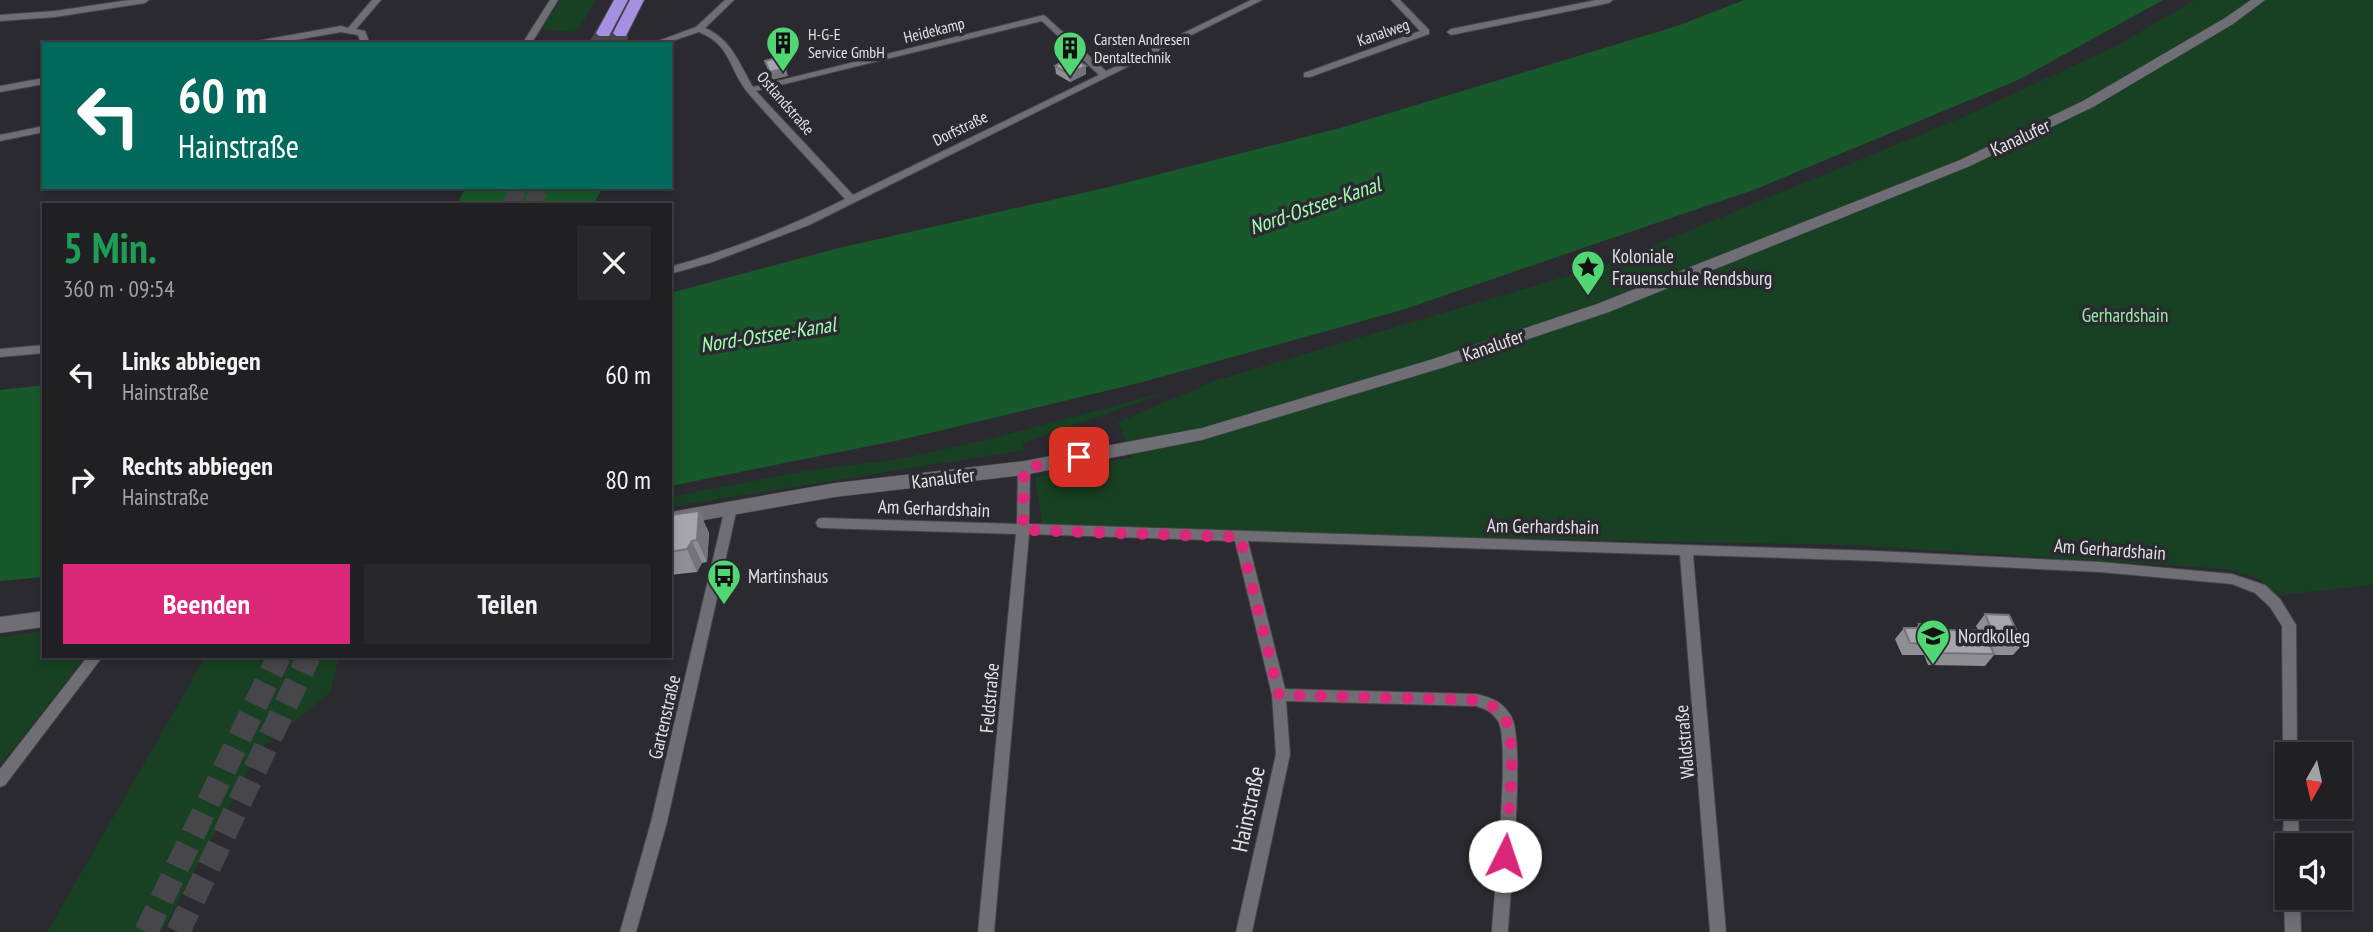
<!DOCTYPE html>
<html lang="de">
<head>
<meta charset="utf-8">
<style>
	:root { --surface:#202024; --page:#28282c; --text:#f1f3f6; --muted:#a2a3a6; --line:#3d3e41; --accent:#db2777 }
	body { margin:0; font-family:"PT Sans Narrow",sans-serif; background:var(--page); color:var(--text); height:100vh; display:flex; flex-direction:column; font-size:26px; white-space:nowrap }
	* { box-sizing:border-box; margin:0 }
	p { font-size:23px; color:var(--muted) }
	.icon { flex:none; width:38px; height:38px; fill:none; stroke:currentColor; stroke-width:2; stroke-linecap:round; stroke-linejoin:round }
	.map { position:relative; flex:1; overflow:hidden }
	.details { position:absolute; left:42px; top:203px; width:630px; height:455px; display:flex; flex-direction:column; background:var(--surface); border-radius:0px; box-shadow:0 4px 10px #0003,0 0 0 2px var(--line) }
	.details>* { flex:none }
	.banner { position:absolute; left:42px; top:42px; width:630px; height:147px; border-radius:0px; box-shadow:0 4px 10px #0003,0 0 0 2px var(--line); background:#00695c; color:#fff; overflow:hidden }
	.needle { width:46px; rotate:188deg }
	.controls { position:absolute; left:2275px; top:742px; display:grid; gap:14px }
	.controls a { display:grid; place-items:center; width:77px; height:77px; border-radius:0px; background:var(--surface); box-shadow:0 4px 10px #0003,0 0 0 2px var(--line); font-size:35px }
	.pin { position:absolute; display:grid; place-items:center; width:60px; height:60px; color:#fff; margin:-30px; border-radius:14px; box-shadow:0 4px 10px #0006 }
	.me { position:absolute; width:77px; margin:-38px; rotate:4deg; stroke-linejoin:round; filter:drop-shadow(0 0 5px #0008) }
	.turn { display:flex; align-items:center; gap:24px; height:147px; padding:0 21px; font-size:32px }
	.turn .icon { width:91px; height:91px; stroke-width:2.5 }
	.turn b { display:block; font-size:49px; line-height:60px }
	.round { display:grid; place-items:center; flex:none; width:74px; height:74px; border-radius:0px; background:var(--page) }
	.summary { display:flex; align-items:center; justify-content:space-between; height:119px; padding:0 21px }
	h1 { font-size:42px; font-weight:600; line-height:52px; color:#1e9e55 }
	.cta { display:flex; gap:14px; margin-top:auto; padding:14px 21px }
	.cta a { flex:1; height:80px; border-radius:0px; background:var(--accent); color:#fff; font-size:28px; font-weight:600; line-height:80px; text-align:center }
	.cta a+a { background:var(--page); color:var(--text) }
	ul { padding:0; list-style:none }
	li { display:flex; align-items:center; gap:21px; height:105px; padding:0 21px }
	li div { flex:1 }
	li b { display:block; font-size:26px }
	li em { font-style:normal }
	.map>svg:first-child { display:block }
	.green { fill:#184022 }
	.water { fill:#17592a }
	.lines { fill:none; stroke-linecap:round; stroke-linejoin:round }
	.highway-tunnel-far1 { stroke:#46464b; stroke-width:17; stroke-dasharray:17 8; stroke-linecap:butt }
	.highway-tunnel { stroke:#46464b; stroke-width:24; stroke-dasharray:24 12; stroke-linecap:butt }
	.street-casing { stroke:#454549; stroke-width:2 }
	.secondary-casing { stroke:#454549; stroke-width:1 }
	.highway-casing { stroke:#454549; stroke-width:2 }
	.street { fill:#6f6e74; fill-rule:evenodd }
	.secondary { fill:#6f6e74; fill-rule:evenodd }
	.highway { fill:#a490e2; fill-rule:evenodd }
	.wall { fill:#8f8e94 }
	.shaded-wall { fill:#747478 }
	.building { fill:#a6a5ac; stroke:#747478; stroke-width:2 }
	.route { stroke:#db2777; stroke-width:12; stroke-dasharray:0 21.6 }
	.labels { text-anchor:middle; stroke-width:7; stroke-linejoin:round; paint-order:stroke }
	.far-street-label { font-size:16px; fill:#e2e2e5; stroke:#2b2a30 }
	.far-poi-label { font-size:16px; fill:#e2e2e5; stroke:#2b2a30; text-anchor:start }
	.street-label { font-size:19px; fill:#e2e2e5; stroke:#2b2a30 }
	.poi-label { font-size:19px; fill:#e2e2e5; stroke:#2b2a30; text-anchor:start }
	.park-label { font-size:19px; fill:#95eda6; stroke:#2b2a30 }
	.water-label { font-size:21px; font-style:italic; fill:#a3fcb3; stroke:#2b2a30 }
	.near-street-label { font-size:23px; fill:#e2e2e5; stroke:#2b2a30 }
</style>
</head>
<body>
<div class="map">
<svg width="2373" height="932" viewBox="0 0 2373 932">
	<rect width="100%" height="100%" fill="#2b2a30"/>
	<g class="green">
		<path d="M561,0h35l-18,30 -5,2 -33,-3z"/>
		<path d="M2194,0h179v585l-93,10 -23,-17 -31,-9 -379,-24 -804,-16 -8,-52 97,-20 -14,-35 99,-42 391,-116 360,-149 152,-71z"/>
		<path d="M1174,390l-151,53 1,7 -354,57v-10l140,-27 84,-10 92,-20z"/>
		<path d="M44,631v25h42l-86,110v-129z"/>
		<path d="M206,656h133l-9,37 -70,56 -98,183h-115z"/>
	</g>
	<g class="water">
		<path d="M1744,0h419l-145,80 -262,109 -354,121 -263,73 -234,56 -235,47v-193l169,-45 270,-61 231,-59 337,-102z"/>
		<path d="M466,187h137l-10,18h-136z"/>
		<path d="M44,385v192l-44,4v-191z"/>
	</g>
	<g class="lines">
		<g class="highway-tunnel-far1">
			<path d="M598,44l6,-11"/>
			<path d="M615,44l6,-11"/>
			<path d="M511,205l9,-18"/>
			<path d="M532,205l9,-18"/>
		</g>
		<g class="highway-tunnel">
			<path d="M146,932l133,-276"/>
			<path d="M178,932l131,-276"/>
		</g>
		<g class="street-casing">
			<g id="street">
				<path d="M129,0h20l-4,3 -90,14 -55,4v-6l55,-4z"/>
				<path d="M372,0h9l-25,29 9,2 5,13h-9l-3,-9 -17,-3 -68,12h-20l4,-3 84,-15 7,2z"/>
				<path d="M550,0h8l-27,44h-9z"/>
				<path d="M725,0h9l-29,28c26,11 34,35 48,59l291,-72 62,56 145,-71h11l-453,225 -97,37 -42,12v-7c61,-17 119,-40 175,-68 -32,-35 -65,-69 -96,-105 -21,-24 -16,-48 -50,-62l-36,12h-13l46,-17zM1042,21l57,54 -246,120 -97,-104z"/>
				<path d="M1391,0h9l29,30v4l-119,43h-6v-4l116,-42z"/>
				<path d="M1596,0h17l-4,3 -158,32 -4,-3 4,-3z"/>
				<path d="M44,78v6l-44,8v-6z"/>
				<path d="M44,126v6l-44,9v-6z"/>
				<path d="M44,345v8l-44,4v-8z"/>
				<path d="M1024,463l4,2 2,3 -1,56 848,27 223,11 132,12 33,11 15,14 16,26 1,129h-10v6l-4,-6 -1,-128 -12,-19 -15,-14 -23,-9 -132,-12 -223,-11 -184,-6 33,377h-16l-30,-377 -432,-14 37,148 191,5c16,4 26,7 35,22 15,25 -1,179 -3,216h-16c2,-35 19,-190 6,-211 -6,-9 -12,-12 -22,-15l-190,-5 4,53 -38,178h-16l40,-178 -4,-59 -37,-154 -206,-7 -35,398h-16l38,-398 -194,-6 -4,-1 -2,-4 2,-4 4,-1 195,6 1,-56 2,-3z"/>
				<path d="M731,503l4,2 2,3 -70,314 -31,110h-16l31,-110 74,-314 2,-3z"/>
				<path d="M88,656h15l-98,129 -5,2v-18z"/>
				<path d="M2286,802h1v5h11l1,38h-12v6l-4,-6 1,-38z"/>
				<path d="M2287,892v6h13l1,34h-16l-1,-34z"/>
			</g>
		</g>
		<g class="secondary-casing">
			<g id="secondary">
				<path d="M2251,0h14l-32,24 -140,83 -123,59 -361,146 -164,55 -243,73 -178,35 -189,22 -165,29v-14l165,-29 189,-22 178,-33 231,-69 164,-55 363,-144 123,-59 142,-83z"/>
				<path d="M44,611v16l-44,6v-16z"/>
			</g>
		</g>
		<g class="highway-casing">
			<g id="highway">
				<path d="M614,0h14l-19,36h-10l-3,-3z"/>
				<path d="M630,0h14l-18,36h-10l-3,-3z"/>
			</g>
		</g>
		<use href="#street" class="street"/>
		<use href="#secondary" class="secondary"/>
		<use href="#highway" class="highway"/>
	</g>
	<g class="wall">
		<path d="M1055,66l31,8 -16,8 -14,-8z"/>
		<path d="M699,511l10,22 -2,29 -5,1 -5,9 -27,3v-60z"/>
		<path d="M1985,614l38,30 -10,11h-19l-9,11 -57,-1 -4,-10h-22l-7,-16 9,-11h12l3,-4 25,6h34l-2,-4z"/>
	</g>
	<g class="shaded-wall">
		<path d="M1086,66v8l-16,8 -1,-8z"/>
		<path d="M786,68l2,8 -16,4 -2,-8z"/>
		<path d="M699,511l10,22 -2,29 -10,-22z"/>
		<path d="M692,541l10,22 -5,9 -10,-23z"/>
	</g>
	<g class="building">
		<path d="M781,57l5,11 -16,4 -5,-11z"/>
		<path d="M1071,57l15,9 -17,8 -14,-8z"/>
		<path d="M699,511l-2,29 -5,1 -5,8 -17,3v-37z"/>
		<path d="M1985,614l24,1 14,29 -34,-1 5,11 -57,-1 -4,-9 -23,-1 -6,-15h17l-2,-4h22l3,6 48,1z"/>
	</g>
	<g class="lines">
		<path class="route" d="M1079,457l-55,11 -1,62 217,7 39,158 197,5c12,3 24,8 30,21 12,30 1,102 -1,135"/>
	</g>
	<defs>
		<g id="building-pin" transform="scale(1.75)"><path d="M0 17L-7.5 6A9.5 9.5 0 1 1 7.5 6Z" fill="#51d674" stroke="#2b2a30"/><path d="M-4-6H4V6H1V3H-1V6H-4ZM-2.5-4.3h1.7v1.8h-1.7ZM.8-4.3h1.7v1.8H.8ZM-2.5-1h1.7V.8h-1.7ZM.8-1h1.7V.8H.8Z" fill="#111"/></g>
		<g id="sight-pin" transform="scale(1.75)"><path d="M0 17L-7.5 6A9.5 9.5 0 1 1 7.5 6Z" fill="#51d674" stroke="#2b2a30"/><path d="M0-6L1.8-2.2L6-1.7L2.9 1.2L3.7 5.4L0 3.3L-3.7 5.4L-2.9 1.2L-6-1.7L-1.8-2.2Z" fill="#111"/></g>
		<g id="bus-pin" transform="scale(1.75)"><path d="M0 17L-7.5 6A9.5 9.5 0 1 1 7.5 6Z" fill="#51d674" stroke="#2b2a30"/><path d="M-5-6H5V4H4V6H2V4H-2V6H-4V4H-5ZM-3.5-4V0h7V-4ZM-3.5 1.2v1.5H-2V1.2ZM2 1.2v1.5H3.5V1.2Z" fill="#111"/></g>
		<g id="university-pin" transform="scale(1.75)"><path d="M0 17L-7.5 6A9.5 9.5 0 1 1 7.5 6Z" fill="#51d674" stroke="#2b2a30"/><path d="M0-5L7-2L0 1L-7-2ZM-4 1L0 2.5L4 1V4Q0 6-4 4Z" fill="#111"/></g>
	</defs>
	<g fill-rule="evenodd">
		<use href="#building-pin" x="783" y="43"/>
		<use href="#building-pin" x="1070" y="48"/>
		<use href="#sight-pin" x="1588" y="267"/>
		<use href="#bus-pin" x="724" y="576"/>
		<use href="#university-pin" x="1933" y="636"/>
	</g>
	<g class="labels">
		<g class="far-street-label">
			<text transform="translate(934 30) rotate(-14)" y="6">Heidekamp</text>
			<text transform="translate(1383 32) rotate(-19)" y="6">Kanalweg</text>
			<text transform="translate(786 103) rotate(49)" y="6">Ostlandstraße</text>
			<text transform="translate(960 128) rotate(-26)" y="6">Dorfstraße</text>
		</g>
		<g class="far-poi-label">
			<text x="808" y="40">H-G-E<tspan x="808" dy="18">Service GmbH</tspan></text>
			<text x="1094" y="45">Carsten Andresen<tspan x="1094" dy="18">Dentaltechnik</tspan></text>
		</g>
		<g class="street-label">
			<text transform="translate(2020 137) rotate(-25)" y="7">Kanalufer</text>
			<text transform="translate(1493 345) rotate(-19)" y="7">Kanalufer</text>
			<text transform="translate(943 478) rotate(-7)" y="7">Kanalufer</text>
			<text transform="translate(934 508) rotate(2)" y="7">Am Gerhardshain</text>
			<text transform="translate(1543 526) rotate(1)" y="7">Am Gerhardshain</text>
			<text transform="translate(2110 549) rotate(4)" y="7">Am Gerhardshain</text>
			<text transform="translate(989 698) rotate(-85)" y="7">Feldstraße</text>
			<text transform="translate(664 717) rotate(-77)" y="7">Gartenstraße</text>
			<text transform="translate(1684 742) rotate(-95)" y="7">Waldstraße</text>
		</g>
		<g class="poi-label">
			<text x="1612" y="263">Koloniale<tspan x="1612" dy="22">Frauenschule Rendsburg</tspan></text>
			<text x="748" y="583">Martinshaus</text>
			<text x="1958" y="643">Nordkolleg</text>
		</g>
		<g class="park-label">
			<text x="2125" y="322">Gerhardshain</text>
		</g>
		<g class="water-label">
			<text transform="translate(1315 206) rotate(-19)" y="7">Nord-Ostsee-Kanal</text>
			<text transform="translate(768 335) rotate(-9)" y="7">Nord-Ostsee-Kanal</text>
		</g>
		<g class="near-street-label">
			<text transform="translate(1248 809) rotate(-78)" y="8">Hainstraße</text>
		</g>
	</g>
</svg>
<div class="controls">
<a><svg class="needle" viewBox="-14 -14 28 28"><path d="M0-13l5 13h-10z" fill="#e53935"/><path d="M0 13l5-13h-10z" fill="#a2a3a6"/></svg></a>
<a><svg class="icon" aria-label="sound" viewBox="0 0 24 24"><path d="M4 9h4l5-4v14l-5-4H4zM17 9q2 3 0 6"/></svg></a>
</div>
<div class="pin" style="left:1079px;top:457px;background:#d93025"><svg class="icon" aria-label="arrive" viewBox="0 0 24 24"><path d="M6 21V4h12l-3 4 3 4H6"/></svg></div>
<svg class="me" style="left:1505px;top:856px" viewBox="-20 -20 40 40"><circle r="19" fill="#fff"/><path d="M0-13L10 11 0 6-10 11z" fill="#db2777"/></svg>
<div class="banner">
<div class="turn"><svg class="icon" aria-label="left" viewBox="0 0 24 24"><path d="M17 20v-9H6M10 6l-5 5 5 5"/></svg><div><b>60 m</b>Hainstraße</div></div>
</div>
<section class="details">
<div class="summary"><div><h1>5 Min.</h1><p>360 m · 09:54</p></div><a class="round"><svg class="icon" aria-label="close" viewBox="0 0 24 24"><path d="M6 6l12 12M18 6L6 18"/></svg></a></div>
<ul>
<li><svg class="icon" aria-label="left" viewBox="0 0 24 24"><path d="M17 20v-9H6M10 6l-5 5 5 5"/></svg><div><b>Links abbiegen</b><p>Hainstraße</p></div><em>60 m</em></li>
<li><svg class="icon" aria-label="right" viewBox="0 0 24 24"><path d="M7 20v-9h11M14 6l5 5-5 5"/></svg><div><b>Rechts abbiegen</b><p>Hainstraße</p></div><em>80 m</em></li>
</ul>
<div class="cta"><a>Beenden</a><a>Teilen</a></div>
</section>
</div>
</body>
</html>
